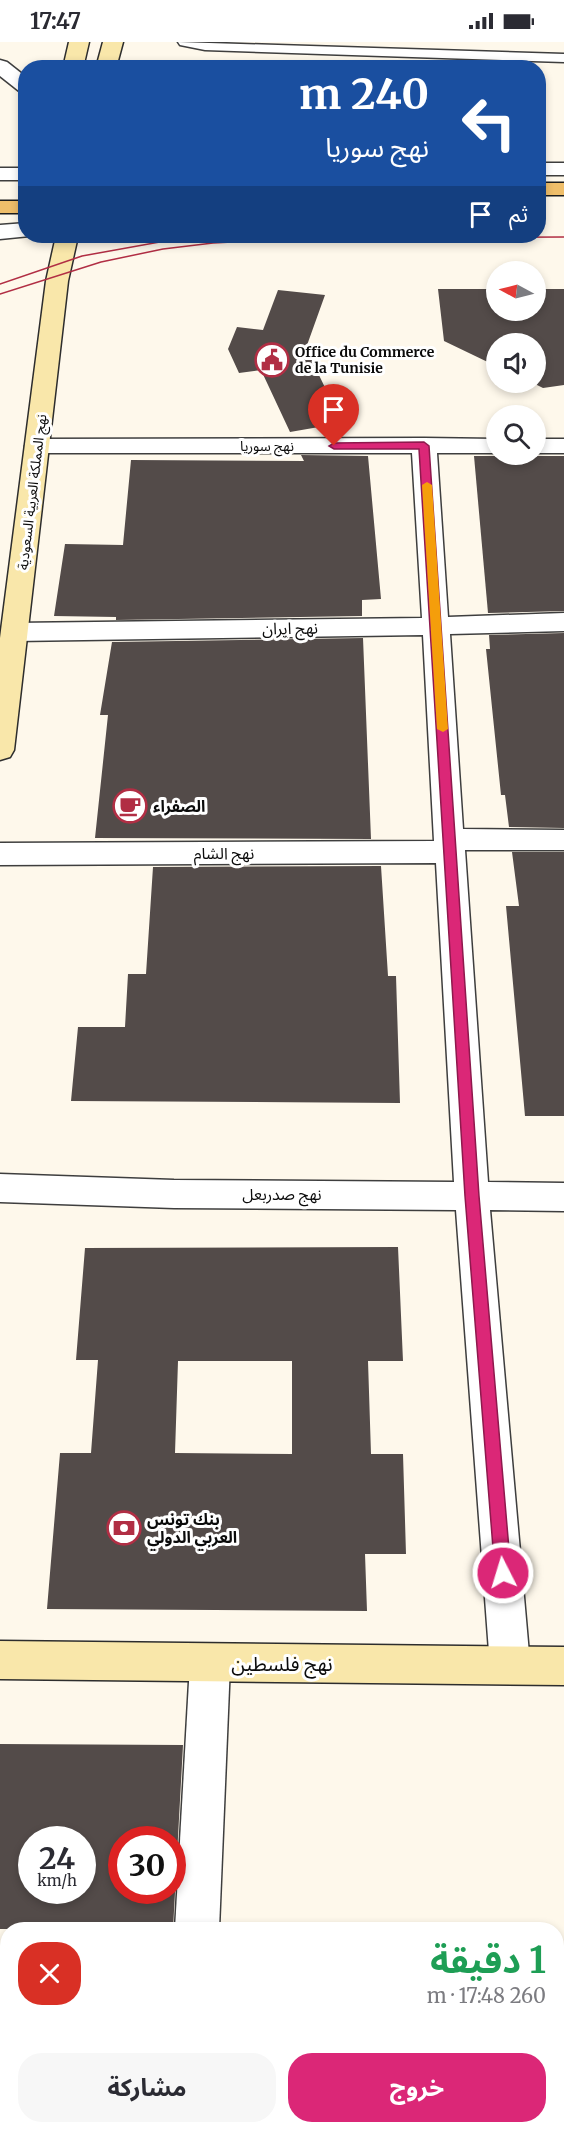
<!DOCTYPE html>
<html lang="ar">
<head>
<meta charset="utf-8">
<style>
	:root { --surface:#fff; --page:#f7f7f7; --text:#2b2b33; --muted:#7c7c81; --accent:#db2777 }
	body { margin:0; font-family:Merriweather,"Noto Sans Arabic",serif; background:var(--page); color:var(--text); direction:rtl; height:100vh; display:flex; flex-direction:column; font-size:22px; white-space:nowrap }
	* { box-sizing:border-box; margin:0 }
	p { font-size:20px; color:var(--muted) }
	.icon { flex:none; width:33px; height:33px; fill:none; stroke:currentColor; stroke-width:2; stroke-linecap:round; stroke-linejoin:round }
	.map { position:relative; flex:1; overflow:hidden; direction:ltr }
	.side { position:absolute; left:0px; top:1880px; width:564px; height:212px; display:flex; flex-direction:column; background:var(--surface); border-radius:24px 24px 0 0; box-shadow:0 3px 9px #0003; direction:rtl }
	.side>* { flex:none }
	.top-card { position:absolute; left:18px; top:18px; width:528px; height:183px; border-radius:24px; box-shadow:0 3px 9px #0003; direction:rtl; background:#1a4fa0; color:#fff; overflow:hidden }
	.needle { width:39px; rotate:277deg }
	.fabs { position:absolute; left:486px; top:219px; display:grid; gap:12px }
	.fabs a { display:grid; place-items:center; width:60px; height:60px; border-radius:50%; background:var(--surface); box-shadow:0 3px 9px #0003; font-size:30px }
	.speed { position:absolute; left:18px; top:1784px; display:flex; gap:12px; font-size:30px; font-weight:700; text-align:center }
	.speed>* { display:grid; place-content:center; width:78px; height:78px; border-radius:50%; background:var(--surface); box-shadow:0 3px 9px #0003; line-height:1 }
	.speed small { font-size:15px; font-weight:400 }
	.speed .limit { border:9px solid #d22; background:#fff; color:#111 }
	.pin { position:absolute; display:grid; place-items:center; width:51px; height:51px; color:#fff; margin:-62px -26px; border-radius:50% 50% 50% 0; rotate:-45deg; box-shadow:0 0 6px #0007 }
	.pin .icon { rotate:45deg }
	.me { position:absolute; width:66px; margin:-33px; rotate:355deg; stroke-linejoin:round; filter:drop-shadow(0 0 4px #0008) }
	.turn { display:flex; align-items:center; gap:21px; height:126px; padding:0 18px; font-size:27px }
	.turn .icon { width:78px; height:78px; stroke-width:2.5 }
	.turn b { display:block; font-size:42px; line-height:51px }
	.then { display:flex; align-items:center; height:57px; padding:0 18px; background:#0003; gap:12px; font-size:22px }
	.round { display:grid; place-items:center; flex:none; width:63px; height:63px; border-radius:24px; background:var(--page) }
	.summary { display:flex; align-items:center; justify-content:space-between; height:102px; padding:0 18px }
	h1 { font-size:36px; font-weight:700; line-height:45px; color:#1e9e55 }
	.cta { display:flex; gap:12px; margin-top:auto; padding:12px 18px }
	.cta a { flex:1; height:69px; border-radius:24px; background:var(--accent); color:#fff; font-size:24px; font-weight:700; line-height:69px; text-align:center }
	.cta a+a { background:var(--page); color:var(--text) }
	.status { display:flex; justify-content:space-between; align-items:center; height:42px; padding:0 30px; background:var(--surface); direction:ltr }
	.status svg { height:16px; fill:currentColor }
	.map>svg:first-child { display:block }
	.building { fill:#534b49; fill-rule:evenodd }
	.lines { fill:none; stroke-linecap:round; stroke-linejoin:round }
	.service-casing { stroke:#3e3e3e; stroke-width:3 }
	.minor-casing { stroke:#3e3e3e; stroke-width:3 }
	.secondary-casing { stroke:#2d2d2d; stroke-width:3 }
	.primary-casing { stroke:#1c1c1c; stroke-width:3 }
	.service { fill:#fff; fill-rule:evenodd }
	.minor { fill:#fff; fill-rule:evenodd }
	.secondary { fill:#f9e7aa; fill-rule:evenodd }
	.primary { fill:#efbe6a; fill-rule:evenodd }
	.tram { stroke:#b12e44; stroke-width:1.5 }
	.route { fill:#db2777; stroke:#8e194d; stroke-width:1.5 }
	.slow { fill:#f59e0b }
	.labels { text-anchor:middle; stroke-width:6; stroke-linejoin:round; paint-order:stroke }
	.far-poi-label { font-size:14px; font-weight:bold; fill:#0b0b0b; stroke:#fff; text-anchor:start }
	.far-street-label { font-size:14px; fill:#0b0b0b; stroke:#fff }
	.street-label { font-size:16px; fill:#0b0b0b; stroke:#fff }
	.poi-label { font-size:16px; font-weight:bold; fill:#0b0b0b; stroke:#fff; text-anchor:start }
	.near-street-label { font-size:20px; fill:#0b0b0b; stroke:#fff }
</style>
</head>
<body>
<div class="status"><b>17:47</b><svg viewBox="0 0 49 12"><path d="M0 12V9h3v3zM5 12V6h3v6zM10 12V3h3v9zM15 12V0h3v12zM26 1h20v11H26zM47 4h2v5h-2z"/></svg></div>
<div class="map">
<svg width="564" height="2090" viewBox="0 0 564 2090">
	<rect width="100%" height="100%" fill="#fef8eb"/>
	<g class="building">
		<path d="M438,247h58v21h40v-21h28v96l-21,3 -12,-6h5v-38h-40v22l-52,-25z"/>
		<path d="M278,248l47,5 -19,53 36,75 -52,9 -29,-62 -22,3 -11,-24 9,-22 26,3z"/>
		<path d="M301,413l67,1 13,143 -19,1v16l-246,4v-3l-62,-1 11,-72 58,1 8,-85 173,1z"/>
		<path d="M474,414h90v155l-76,2z"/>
		<path d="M564,591v195l-55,-1 -4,-32h-4l-15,-146h4l-1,-14z"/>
		<path d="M363,596l8,201 -276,-1 13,-123h-8l12,-73z"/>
		<path d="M512,810h52v264h-39l-19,-210h13z"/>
		<path d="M381,824l7,110h8l4,127 -329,-2 7,-74h47l3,-53h18l7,-107z"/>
		<path d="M398,1205l5,114h-35l3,93h32l3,100h-41l2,57 -320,-2 13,-156h31l7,-93h-22l9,-112zM178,1319h114v93l-117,-1z"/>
		<path d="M0,1702l183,1 -10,184h-173zM32,1797h50v51h-50zM122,1797h50v51h-50z"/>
	</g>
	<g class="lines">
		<g class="service-casing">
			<path id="service" d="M178,0l386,12v8l-359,-12 -25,-5z"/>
		</g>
		<g class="minor-casing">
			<g id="minor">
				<path d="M0,18l7,2 19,15v16l-7,-2 -19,-15z"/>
				<rect x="538" y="121" width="26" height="12"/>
				<rect x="0" y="126" width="26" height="12"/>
				<path d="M26,181v13h4l-30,3v-14z"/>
				<path d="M424,396l72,1v14h-59l11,164 116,-4v18l-114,3 13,195 101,1v20h-99l23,332 76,1v28l-74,-1 40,455 -6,14 -14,5 -14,-5 -6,-14 -34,-455 -282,-2 -174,-6v-28l174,6 280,2 -18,-319 -436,2v-22l434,-2 -11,-206 -408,6 -10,-3 -4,-6 4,-6 10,-3 407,-5 -10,-165h-375l-9,-2 -3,-5 3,-5 9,-2z"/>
				<rect x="536" y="397" width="28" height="14"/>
				<path d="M210,1603l14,5 6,14 -11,265h-44l15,-265 6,-14z"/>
				<rect x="164" y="2084" width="46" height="6"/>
			</g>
		</g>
		<g class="secondary-casing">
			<g id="secondary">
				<path d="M69,0h20l-6,26h-20z"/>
				<path d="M103,0h20l-7,26h-20z"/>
				<path d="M56,194h22l-10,45 -54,469 -4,7 -10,3v-122l46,-357z"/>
				<path d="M0,1599l564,6v38l-564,-6z"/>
			</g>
		</g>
		<g class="primary-casing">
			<g id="primary">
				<rect x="538" y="141" width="26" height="12"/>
				<rect x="0" y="159" width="26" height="12"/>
			</g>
		</g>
		<use href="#service" class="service"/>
		<use href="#minor" class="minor"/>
		<use href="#secondary" class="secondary"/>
		<use href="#primary" class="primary"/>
		<g class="tram">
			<path d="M0,242l82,-28 111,-20"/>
			<path d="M0,252l101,-32 62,-13 50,-6 100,-5 251,-1"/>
		</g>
	</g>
	<path class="route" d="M424,400l5,4 50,750 32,377 -3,5 -5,2 -6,-2 -2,-5 -30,-377 -46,-747h-85l-5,-3 5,-3z"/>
	<path class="slow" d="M427,440l5,3 16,244 -5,3 -6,-3 -15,-244z"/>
	<defs>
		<g id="civic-ring" transform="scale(1.725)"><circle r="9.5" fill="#fff" stroke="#b12e44" stroke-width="1.5"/><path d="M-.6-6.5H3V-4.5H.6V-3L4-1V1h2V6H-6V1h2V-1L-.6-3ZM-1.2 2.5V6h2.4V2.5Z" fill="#b12e44"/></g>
		<g id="cafe-ring" transform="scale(1.725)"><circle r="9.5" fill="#fff" stroke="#b12e44" stroke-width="1.5"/><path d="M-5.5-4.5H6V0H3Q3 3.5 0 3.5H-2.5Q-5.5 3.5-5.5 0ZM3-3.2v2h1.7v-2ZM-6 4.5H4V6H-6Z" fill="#b12e44"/></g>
		<g id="bank-ring" transform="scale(1.725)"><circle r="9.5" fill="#fff" stroke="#b12e44" stroke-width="1.5"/><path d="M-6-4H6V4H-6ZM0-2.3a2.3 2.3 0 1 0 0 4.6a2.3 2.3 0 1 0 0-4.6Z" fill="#b12e44"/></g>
	</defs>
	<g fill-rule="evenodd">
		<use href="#civic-ring" x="272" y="318"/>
		<use href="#cafe-ring" x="130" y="764"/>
		<use href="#bank-ring" x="124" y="1486"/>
	</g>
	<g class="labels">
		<g class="far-poi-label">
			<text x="295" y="315">Office du Commerce<tspan x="295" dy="16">de la Tunisie</tspan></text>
		</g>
		<g class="far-street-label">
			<text x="267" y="409">نهج سوريا</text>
			<text transform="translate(32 450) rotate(-83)" y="5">نهج المملكة العربية السعودية</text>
		</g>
		<g class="street-label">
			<text transform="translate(290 586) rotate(-1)" y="6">نهج ايران</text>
			<text x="224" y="817">نهج الشام</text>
			<text x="282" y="1158">نهج صدربعل</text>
		</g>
		<g class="poi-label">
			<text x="153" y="770">الصفراء</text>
			<text x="147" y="1483">بنك تونس<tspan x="147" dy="18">العربي الدولي</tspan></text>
		</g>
		<g class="near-street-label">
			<text x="282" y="1629">نهج فلسطين</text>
		</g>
	</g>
</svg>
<div class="fabs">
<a><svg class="needle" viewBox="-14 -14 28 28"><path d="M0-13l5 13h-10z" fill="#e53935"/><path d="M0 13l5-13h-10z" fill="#7c7c81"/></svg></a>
<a><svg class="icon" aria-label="sound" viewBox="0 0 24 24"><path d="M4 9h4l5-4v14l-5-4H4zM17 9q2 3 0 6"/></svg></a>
<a><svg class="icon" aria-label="search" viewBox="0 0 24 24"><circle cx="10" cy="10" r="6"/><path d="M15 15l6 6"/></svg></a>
</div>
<div class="speed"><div>24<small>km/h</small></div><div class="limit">30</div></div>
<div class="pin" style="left:334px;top:404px;background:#d93025"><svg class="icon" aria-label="arrive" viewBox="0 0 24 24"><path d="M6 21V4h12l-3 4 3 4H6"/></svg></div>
<svg class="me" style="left:503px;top:1531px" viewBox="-20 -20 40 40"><circle r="17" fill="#db2777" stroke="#fff" stroke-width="3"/><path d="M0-11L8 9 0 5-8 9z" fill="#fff"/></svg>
<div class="top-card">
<div class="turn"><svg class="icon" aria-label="left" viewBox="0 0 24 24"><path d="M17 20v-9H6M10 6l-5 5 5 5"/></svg><div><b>240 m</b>نهج سوريا</div></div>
<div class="then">ثم<svg class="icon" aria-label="arrive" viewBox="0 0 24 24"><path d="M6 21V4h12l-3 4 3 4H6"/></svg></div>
</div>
<section class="side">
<div class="summary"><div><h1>1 دقيقة</h1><p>260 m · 17:48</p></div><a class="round" style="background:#d93025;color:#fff"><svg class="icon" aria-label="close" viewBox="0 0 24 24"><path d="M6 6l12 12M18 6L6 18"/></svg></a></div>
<div class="cta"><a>خروج</a><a>مشاركة</a></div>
</section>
</div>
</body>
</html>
